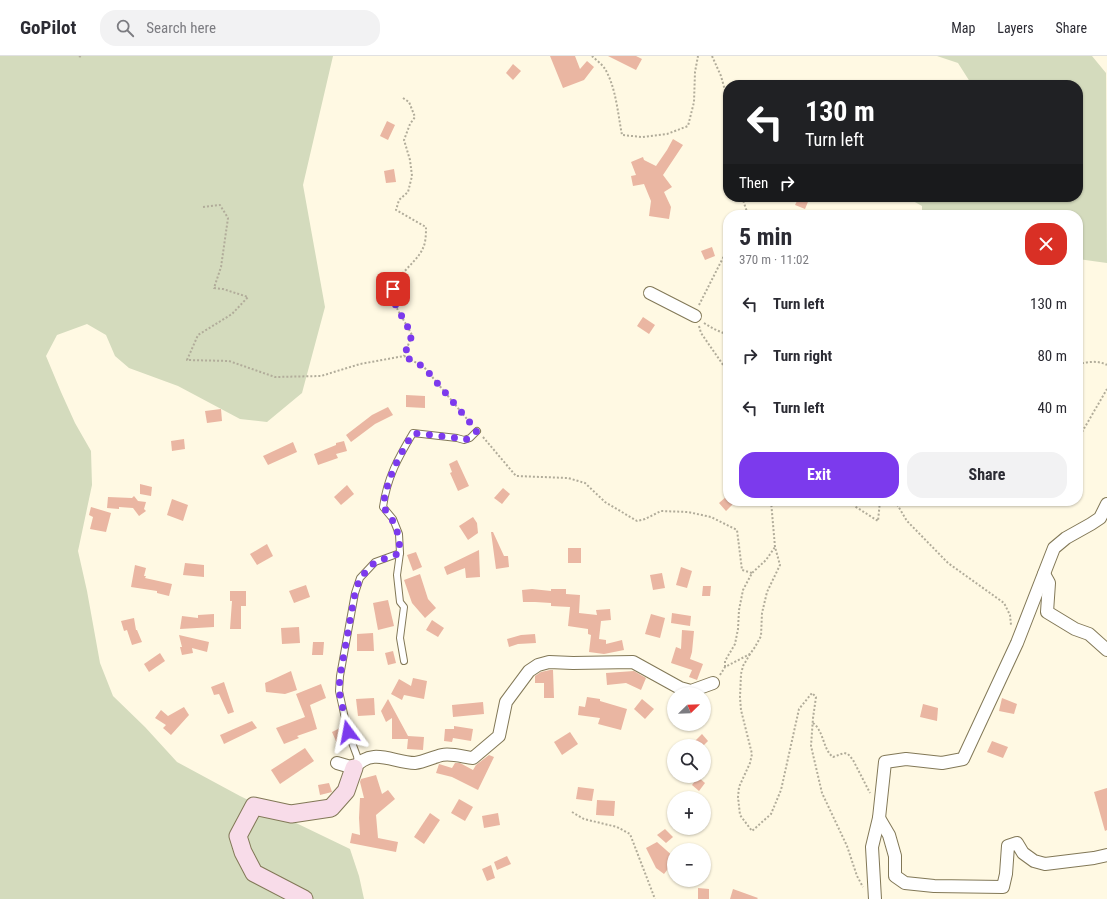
<!DOCTYPE html>
<html lang="en">
<head>
<meta charset="utf-8">
<style>
	:root { --surface:#fff; --page:#f2f2f3; --text:#2b2b33; --muted:#7c7c81; --line:#e1e1e2; --accent:#7c3aed }
	body { margin:0; font-family:"Roboto Condensed",sans-serif; background:var(--page); color:var(--text); height:100vh; display:flex; flex-direction:column; font-size:15px; white-space:nowrap }
	* { box-sizing:border-box; margin:0 }
	p { font-size:13px; color:var(--muted) }
	.icon { flex:none; width:22px; height:22px; fill:none; stroke:currentColor; stroke-width:2; stroke-linecap:round; stroke-linejoin:round }
	.map { position:relative; flex:1; overflow:hidden }
	.panel { position:absolute; left:723px; top:154px; width:360px; height:296px; display:flex; flex-direction:column; background:var(--surface); border-radius:16px; box-shadow:0 1px 3px #0004 }
	.panel>* { flex:none }
	.hud { position:absolute; left:723px; top:24px; width:360px; height:122px; border-radius:16px; box-shadow:0 1px 3px #0004; background:#202124; color:#fff; overflow:hidden }
	.needle { width:26px; rotate:67deg }
	.tools { position:absolute; left:667px; top:631px; display:grid; gap:8px }
	.tools a { display:grid; place-items:center; width:44px; height:44px; border-radius:50%; background:var(--surface); box-shadow:0 1px 3px #0004; font-size:20px }
	.pin { position:absolute; display:grid; place-items:center; width:34px; height:34px; color:#fff; margin:-17px; border-radius:8px; box-shadow:0 2px 6px #0006 }
	.me { position:absolute; width:44px; margin:-22px; rotate:347deg; stroke-linejoin:round; filter:drop-shadow(0 0 3px #0008) }
	.turn { display:flex; align-items:center; gap:14px; height:84px; padding:0 16px; font-size:18px }
	.turn .icon { width:52px; height:52px; stroke-width:2.5 }
	.turn b { display:block; font-size:28px; line-height:34px }
	.then { display:flex; align-items:center; height:38px; padding:0 16px; background:#0003; gap:8px; font-size:15px }
	.round { display:grid; place-items:center; flex:none; width:42px; height:42px; border-radius:16px; background:var(--page) }
	.overview { display:flex; align-items:center; justify-content:space-between; height:68px; padding:0 16px }
	h1 { font-size:24px; font-weight:700; line-height:30px }
	.primary-button { display:flex; gap:8px; margin-top:auto; padding:8px 16px }
	.primary-button a { flex:1; height:46px; border-radius:16px; background:var(--accent); color:#fff; font-size:16px; font-weight:700; line-height:46px; text-align:center }
	.primary-button a+a { background:var(--page); color:var(--text) }
	ul { padding:0; list-style:none }
	li { display:flex; align-items:center; gap:12px; height:52px; padding:0 16px }
	li div { flex:1 }
	li b { display:block; font-size:15px }
	li em { font-style:normal }
	header { display:flex; align-items:center; gap:24px; box-sizing:border-box; height:56px; padding:0 20px; background:var(--surface); border-bottom:1px solid var(--line) }
	header strong { font-size:19px }
	nav { display:flex; gap:22px; margin-inline-start:auto; font-size:14px }
	.search { width:280px; height:36px; background:var(--page); display:flex; align-items:center; gap:10px; box-sizing:border-box; padding:0 14px; border-radius:16px; color:var(--muted); font-size:15px }
	.map>svg:first-child { display:block }
	.green { fill:#d4dbbd }
	.building { fill:#eab6a2 }
	.lines { fill:none; stroke-linecap:round; stroke-linejoin:round }
	.lane-casing { stroke:#827857; stroke-width:8 }
	.street-casing { stroke:#827857; stroke-width:14 }
	.secondary-casing { stroke:#827857; stroke-width:19 }
	.path { stroke:#b1ac9a; stroke-width:2; stroke-dasharray:2 2; stroke-linecap:butt }
	.lane { stroke:#fff; stroke-width:6 }
	.street { stroke:#fff; stroke-width:12 }
	.secondary { stroke:#f8dce9; stroke-width:17 }
	.route { stroke:#7c3aed; stroke-width:7; stroke-dasharray:0 12.6 }
</style>
</head>
<body>
<header>
<strong>GoPilot</strong>
<div class="search"><svg class="icon" aria-label="search" viewBox="0 0 24 24"><circle cx="10" cy="10" r="6"/><path d="M15 15l6 6"/></svg>Search here</div>
<nav><a>Map</a><a>Layers</a><a>Share</a></nav>
</header>
<div class="map">
<svg width="1107" height="843" viewBox="0 0 1107 843">
	<rect width="100%" height="100%" fill="#fff9e3"/>
	<g class="green">
		<path d="M0,0h333l-30,129 22,122 -23,86 -35,29 -27,-3 -62,-33 -49,-18 -14,-12 -9,-21 -19,-11 -30,11 -11,21 15,36 14,31 16,28 1,34 -14,66 9,40 13,72 13,33 32,31 32,35 63,34 110,53 9,27 5,23h-364z"/>
		<path d="M937,0h155l14,17 1,190 -29,-4v-44h-156v-9l-16,-9h172v-112h-106l-14,-22z"/>
	</g>
	<g class="building">
		<path d="M550,0h25l5,13 7,-8 7,6 -10,13 -21,8z"/>
		<path d="M608,0h28l6,3 -6,11z"/>
		<path d="M513,8l8,7 -8,9 -7,-7z"/>
		<path d="M387,65l8,4 -7,15 -8,-4z"/>
		<path d="M673,83l10,6 -20,30 9,12 -8,5 7,15 -2,12 -20,-3 2,-15 -7,-17 -11,2 -2,-10 5,-1 -5,-13 12,-5 1,3 12,6 11,-16z"/>
		<path d="M394,113l2,13 -10,1 -2,-12z"/>
		<path d="M799,141h11l-5,12 -10,-4z"/>
		<path d="M712,191l3,9 -10,4 -4,-9z"/>
		<path d="M643,261l12,8 -6,9 -12,-8z"/>
		<path d="M406,339l19,1v12l-19,-1z"/>
		<path d="M388,351l5,8 -18,9 -24,18 -5,-7 26,-20z"/>
		<path d="M221,353l1,12 -15,2 -2,-12z"/>
		<path d="M184,383l1,10 -13,2 -1,-10z"/>
		<path d="M344,385l3,10 -11,3 2,4 -20,7 -4,-11 22,-9v-2z"/>
		<path d="M293,386l4,10 -29,13 -5,-9z"/>
		<path d="M457,404l12,26 -11,5 -8,-18 2,-1 -3,-8z"/>
		<path d="M140,428l12,3 -1,9 -11,-2z"/>
		<path d="M347,429l7,9 -13,11 -7,-8z"/>
		<path d="M503,432l7,6 -8,10 -8,-6z"/>
		<path d="M134,440l4,5 8,1 -2,7 2,2 -7,5 -6,-8 -14,-1v2l-12,-1 1,-11 24,1z"/>
		<path d="M727,440l1,5h3l3,2 -8,8 -7,-8z"/>
		<path d="M172,443l16,6 -5,16 -16,-6z"/>
		<path d="M91,451l20,6 -5,19 -16,-3 3,-12 -4,-2z"/>
		<path d="M473,461l4,6 1,10 -10,7 -9,-14z"/>
		<path d="M491,476h2l11,24h4l1,11 -13,2z"/>
		<path d="M267,488l6,12 -16,9 -7,-11z"/>
		<rect x="568" y="492" width="13" height="15"/>
		<path d="M479,494l1,27 -14,1 -1,-10 -18,7 -3,-8z"/>
		<path d="M416,496l6,15 -9,4 -6,-16z"/>
		<path d="M185,507l19,2v12l-21,-2z"/>
		<path d="M135,509l11,3 -2,8h2l-1,2 27,6 -3,12 -12,-3v-2l-26,-4z"/>
		<path d="M681,511l11,4 -5,17 -11,-3z"/>
		<path d="M662,517l3,15 -12,2 -3,-15z"/>
		<path d="M420,518l8,25 8,9 -11,10 -13,-15 -8,-23z"/>
		<path d="M306,529l4,12 -16,6 -5,-12z"/>
		<path d="M703,530h8l-1,10h-8z"/>
		<path d="M532,533l19,2v-2h15v5l14,1 -1,18 18,2 -1,-5 14,-1 1,11 -10,1 -2,18 7,1v4l16,-4 2,10 -20,4 -15,-2 2,-17 -3,-1v-5l-20,-3 2,-19 -19,-1v-3l-16,-1h-12l-1,-12z"/>
		<path d="M230,535h16v15h-5v23h-11l2,-28h-2z"/>
		<path d="M388,544l6,26 -16,4 -5,-27z"/>
		<path d="M672,557l19,3 -1,10 -19,-3z"/>
		<path d="M214,558v13l-34,2 2,-13 16,2v-3z"/>
		<path d="M651,558l14,4 -5,20 -15,-4z"/>
		<path d="M134,562l2,12h1l5,12 -10,3 -5,-15 -3,1 -3,-10z"/>
		<path d="M432,564l12,8 -6,9 -12,-7z"/>
		<path d="M299,571l1,16 -18,1 -1,-16z"/>
		<path d="M682,574l12,1 -2,21 -2,7 13,5 -6,16 -8,-3 3,-7 -21,-7 5,-16 5,2z"/>
		<path d="M373,577l1,18h-17v-17z"/>
		<path d="M535,578l1,9 -18,1 -9,3 -2,-8 14,-4z"/>
		<path d="M179,579l30,7 -2,10 -15,-4 1,5 -11,2 -2,-8h2z"/>
		<path d="M313,586h11l-1,13h-11z"/>
		<path d="M393,595l3,12 -8,2 -3,-12z"/>
		<path d="M160,597l5,8 -16,11 -5,-8z"/>
		<path d="M550,614h3l1,28h-10v-15h-9v-7l6,-4z"/>
		<path d="M291,615l6,19 -12,4 -19,-2 -1,-9z"/>
		<path d="M634,615l12,7 -5,12 -15,-7 -19,2 -1,-12z"/>
		<path d="M413,622l14,3 -3,18 -20,-4 -2,5 -11,-6 8,-15 12,7z"/>
		<path d="M224,626l10,30 -6,2 -9,-20 -5,1 -3,-8z"/>
		<path d="M321,628l5,14 -16,7 7,24 -20,7 2,2 -15,6 -8,-16 29,-11 -9,-23z"/>
		<path d="M587,641l13,2v2l27,8 -6,21 -23,-6 2,-6 -22,-3 1,-9 6,1z"/>
		<path d="M374,642l1,17 -17,1 -2,-17z"/>
		<path d="M1002,642l15,6 -3,10 -15,-3z"/>
		<path d="M388,643l20,37 16,1 -1,13 -16,-1 1,-10h-16v-21l-6,4 -5,-11z"/>
		<path d="M642,643l12,10 -9,10 -11,-10z"/>
		<path d="M483,646l1,12 -31,3 -1,-12z"/>
		<path d="M923,648l15,4 -1,13 -17,-4z"/>
		<path d="M184,651l5,8 -18,20 -8,-7 3,-3 -11,-7 6,-8 7,6z"/>
		<path d="M252,665l5,7 -33,16 -4,-9z"/>
		<path d="M454,670l19,3 -2,12 -18,-3 -1,4 -8,-1 1,-12h9z"/>
		<path d="M340,672l7,17 -8,3 -7,-16z"/>
		<path d="M570,676l8,12 -16,11 -8,-13z"/>
		<path d="M702,678l6,7 -5,5h-4l-5,-4z"/>
		<path d="M992,685l16,6 -5,11 -16,-6z"/>
		<path d="M305,692l9,13 -34,23 -9,-14z"/>
		<path d="M489,699l5,2 -16,33 -26,-13 -16,-4 3,-9 13,4 3,-5h5l13,7 3,-5z"/>
		<path d="M376,719l6,19 6,-4 7,9 -19,16 2,23 20,4 -2,10 -46,-9 2,-10 8,2 -1,-17 1,-20h4l-4,-16 1,-3z"/>
		<path d="M698,721l7,6 -6,8 -7,-6z"/>
		<path d="M329,727l3,9 -12,3 -2,-10z"/>
		<path d="M578,731l16,2 -2,12 -16,-2z"/>
		<path d="M1107,732v42l-2,1 -11,-39z"/>
		<path d="M459,743l14,8 -8,14 -14,-8z"/>
		<path d="M597,744l18,1 -1,15 -18,-1z"/>
		<path d="M430,757l10,7 -16,24 -10,-7z"/>
		<path d="M498,757l2,12 -16,3 -2,-12z"/>
		<path d="M665,773l8,8 -7,6 -9,-8z"/>
		<path d="M657,786l17,15v4l-10,13 -8,-6 -10,-20z"/>
		<path d="M507,800l4,8 -14,6 -3,-8z"/>
		<path d="M491,809l4,13 -8,3 -5,-12z"/>
		<path d="M698,832l11,1v10h-11z"/>
		<path d="M733,833l25,9 -1,1h-27z"/>
	</g>
	<g class="lines">
		<g class="lane-casing">
			<g id="lane">
				<path d="M404,605l-4,-23 4,-31 -4,-5 -3,-27 3,-22 -1,-19 -6,-15 -10,-12c4,-29 15,-49 30,-74l44,5 7,2 6,-2 7,-7"/>
				<path d="M358,707l-1,-7 -9,-24 -9,-41 1,-15 15,-83 5,-15 15,-16 25,-9"/>
			</g>
		</g>
		<g class="street-casing">
			<g id="street">
				<path d="M650,237l45,23"/>
				<path d="M1044,518l5,9 -2,29 28,17 14,5 18,16"/>
				<path d="M337,707l17,5c19,-22 39,-5 61,-5 9,-1 18,-6 27,-8 9,-2 22,2 31,3l26,-22 7,-34 23,-31 9,-6 11,-3 24,1 60,-1 47,26 11,3 22,-8"/>
				<path d="M879,762l10,17 6,21v20l10,7 29,3 69,1 3,-13 2,-28 9,-3 6,10 11,8 11,3 49,-6 13,-3"/>
				<path d="M875,843l-3,-52 7,-29 6,-56 21,-3 36,4 21,-4 54,-116 37,-95 12,-10 25,-14 9,-6 7,-14"/>
			</g>
		</g>
		<g class="secondary-casing">
			<path id="secondary" d="M304,843l-50,-26 -11,-21 -5,-16 16,-30 37,8 40,-6 15,-17 8,-23"/>
		</g>
		<g class="path">
			<path d="M79,0l2,1"/>
			<path d="M592,0c4,4 10,8 13,13 11,18 13,46 17,66l20,2 25,-3 21,-8 6,-24 1,-30 3,-16"/>
			<path d="M712,0l9,20 7,25"/>
			<path d="M403,42l6,4 6,15 -5,7 -6,16 6,20 2,16 -4,16 -9,8 -3,10 30,17c0,6 0,15 -3,21 -7,17 -34,30 -30,51 2,8 15,28 19,36l-8,21"/>
			<path d="M742,141l6,18"/>
			<path d="M203,151l17,-2 8,13 -7,49 -7,21 9,1 25,8 -16,17 -34,21 -11,25 42,1 46,16 46,-1 39,-12 44,-8 20,11 48,58"/>
			<path d="M699,249l29,-57"/>
			<path d="M704,267l10,6 14,6"/>
			<path d="M699,270l2,7 27,39"/>
			<path d="M1078,308c10,-2 20,-4 29,1"/>
			<path d="M483,381l33,39 52,2 17,5 20,19 32,19 8,-2 16,-8 27,1 23,5 26,13 5,40 10,3"/>
			<path d="M1078,383l29,-50"/>
			<path d="M850,445l6,6 22,14 2,-20"/>
			<path d="M895,445l12,20 41,42 56,40 6,12 1,10"/>
			<path d="M750,598l-7,12 -2,8 -1,23 1,13 11,44 -2,9 -11,24 -1,10 2,18 12,16 19,-17 10,-24 18,-81 13,-16 4,4 -3,21 -2,28 11,47 25,53 10,30 6,11"/>
			<path d="M725,611v-6l10,-17 3,-15 1,-19 4,-20 9,-17 14,-13 9,-13"/>
			<path d="M720,619l5,-8 25,-13 5,-7 6,-11 1,-23 5,-21 13,-27 -5,-18 -4,-46"/>
			<path d="M813,667c11,8 10,27 20,34l11,-4 4,1 5,6 17,33"/>
			<path d="M572,756l12,7 33,8 13,7 25,65"/>
		</g>
		<use href="#lane" class="lane"/>
		<use href="#street" class="street"/>
		<use href="#secondary" class="secondary"/>
	</g>
	<g class="lines">
		<path class="route" d="M348,676l-9,-41 1,-15 15,-83 5,-15 15,-16 25,-9c-1,-21 -4,-30 -17,-46 4,-29 15,-49 30,-74l44,5 7,2 6,-2 7,-7 -53,-64 -20,-11 8,-21 -19,-35v-11"/>
	</g>
</svg>
<div class="tools">
<a><svg class="needle" viewBox="-14 -14 28 28"><path d="M0-13l5 13h-10z" fill="#e53935"/><path d="M0 13l5-13h-10z" fill="#7c7c81"/></svg></a>
<a><svg class="icon" aria-label="search" viewBox="0 0 24 24"><circle cx="10" cy="10" r="6"/><path d="M15 15l6 6"/></svg></a>
<a>+</a>
<a>−</a>
</div>
<div class="pin" style="left:393px;top:233px;background:#d93025"><svg class="icon" aria-label="arrive" viewBox="0 0 24 24"><path d="M6 21V4h12l-3 4 3 4H6"/></svg></div>
<svg class="me" style="left:348px;top:676px" viewBox="-20 -20 40 40"><path d="M0-17L14 15 0 8-14 15z" fill="#7c3aed" stroke="#fff" stroke-width="4"/></svg>
<div class="hud">
<div class="turn"><svg class="icon" aria-label="left" viewBox="0 0 24 24"><path d="M17 20v-9H6M10 6l-5 5 5 5"/></svg><div><b>130 m</b>Turn left</div></div>
<div class="then">Then<svg class="icon" aria-label="right" viewBox="0 0 24 24"><path d="M7 20v-9h11M14 6l5 5-5 5"/></svg></div>
</div>
<section class="panel">
<div class="overview"><div><h1>5 min</h1><p>370 m · 11:02</p></div><a class="round" style="background:#d93025;color:#fff"><svg class="icon" aria-label="close" viewBox="0 0 24 24"><path d="M6 6l12 12M18 6L6 18"/></svg></a></div>
<ul>
<li><svg class="icon" aria-label="left" viewBox="0 0 24 24"><path d="M17 20v-9H6M10 6l-5 5 5 5"/></svg><div><b>Turn left</b></div><em>130 m</em></li>
<li><svg class="icon" aria-label="right" viewBox="0 0 24 24"><path d="M7 20v-9h11M14 6l5 5-5 5"/></svg><div><b>Turn right</b></div><em>80 m</em></li>
<li><svg class="icon" aria-label="left" viewBox="0 0 24 24"><path d="M17 20v-9H6M10 6l-5 5 5 5"/></svg><div><b>Turn left</b></div><em>40 m</em></li>
</ul>
<div class="primary-button"><a>Exit</a><a>Share</a></div>
</section>
</div>
</body>
</html>
